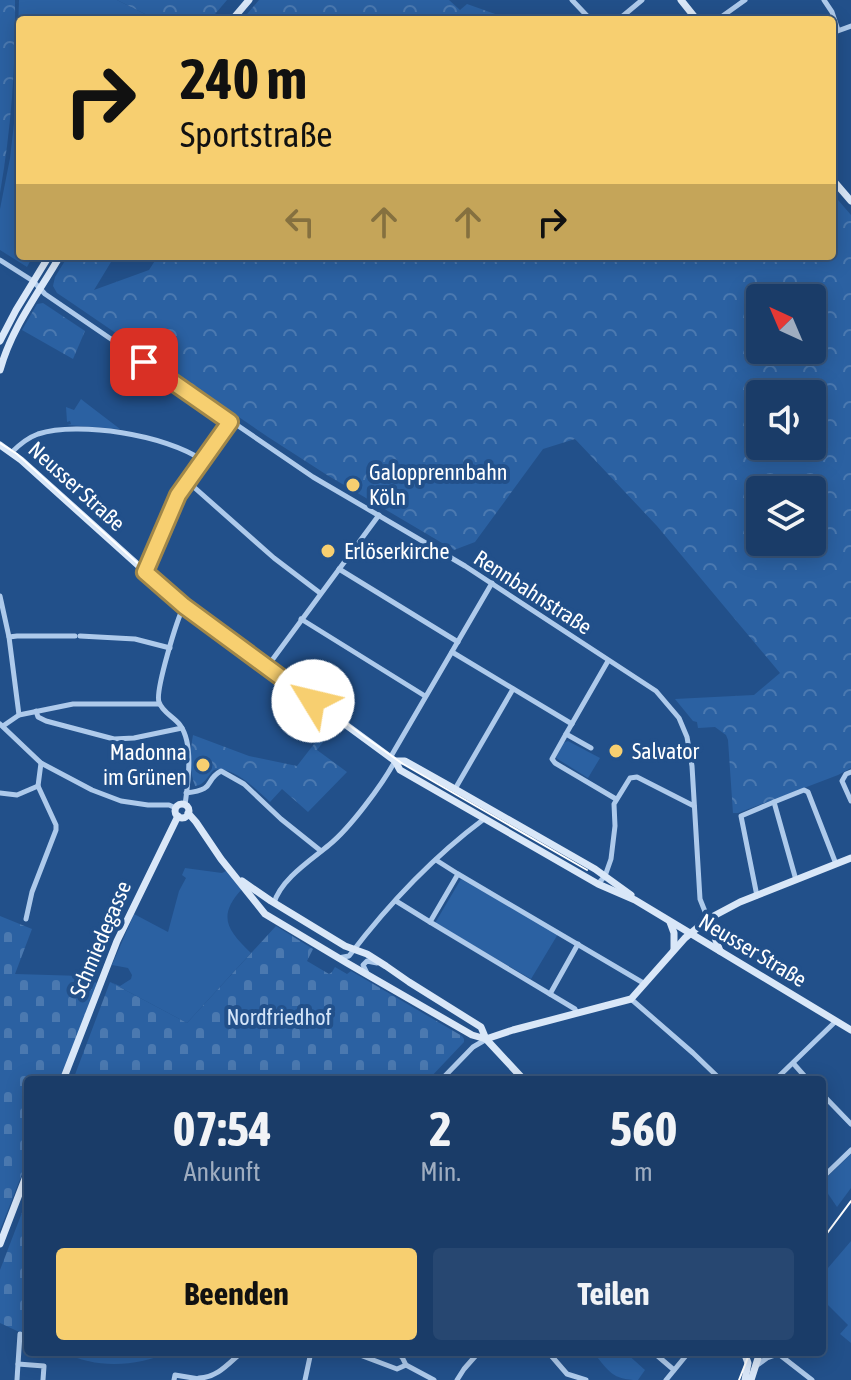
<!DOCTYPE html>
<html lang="de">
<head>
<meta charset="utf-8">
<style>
	:root { --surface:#1a3c68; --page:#274771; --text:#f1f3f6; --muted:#9fadc0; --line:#38567c; --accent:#f7cf70 }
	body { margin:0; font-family:"Asap Condensed",sans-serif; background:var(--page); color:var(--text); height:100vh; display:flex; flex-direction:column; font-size:30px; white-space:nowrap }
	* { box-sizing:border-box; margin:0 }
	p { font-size:26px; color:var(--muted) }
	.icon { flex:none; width:44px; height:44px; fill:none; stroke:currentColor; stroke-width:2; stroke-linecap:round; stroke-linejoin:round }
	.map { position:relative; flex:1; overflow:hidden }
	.panel { position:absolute; left:24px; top:1076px; width:802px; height:280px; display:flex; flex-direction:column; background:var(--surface); border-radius:8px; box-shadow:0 4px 20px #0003,0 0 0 2px var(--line) }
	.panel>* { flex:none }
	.guide { position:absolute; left:16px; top:16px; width:820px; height:244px; border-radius:8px; box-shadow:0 4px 20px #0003,0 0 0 2px var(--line); background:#f7cf70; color:#111; overflow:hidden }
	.needle { width:52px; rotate:316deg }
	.controls { position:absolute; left:746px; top:284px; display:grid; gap:16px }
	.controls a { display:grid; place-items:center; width:80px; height:80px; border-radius:8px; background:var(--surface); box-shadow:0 4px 20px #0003,0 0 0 2px var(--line); font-size:40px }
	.pin { position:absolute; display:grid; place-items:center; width:68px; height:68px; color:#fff; margin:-34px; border-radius:16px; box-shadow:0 4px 12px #0006 }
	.me { position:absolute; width:88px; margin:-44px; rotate:306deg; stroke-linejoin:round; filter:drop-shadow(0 0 6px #0008) }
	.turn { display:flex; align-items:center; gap:28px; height:168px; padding:0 32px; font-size:36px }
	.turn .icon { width:104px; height:104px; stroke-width:2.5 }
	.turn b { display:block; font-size:56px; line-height:68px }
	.lanes { display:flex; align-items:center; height:76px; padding:0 32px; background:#0003; justify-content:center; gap:40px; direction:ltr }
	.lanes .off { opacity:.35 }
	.eta { display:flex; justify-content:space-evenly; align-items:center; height:136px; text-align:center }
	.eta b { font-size:48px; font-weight:700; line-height:56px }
	.primary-button { display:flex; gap:16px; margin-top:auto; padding:16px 32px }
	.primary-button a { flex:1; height:92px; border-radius:8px; background:var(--accent); color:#111; font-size:32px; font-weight:700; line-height:92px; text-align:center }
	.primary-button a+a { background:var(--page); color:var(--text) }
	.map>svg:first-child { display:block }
	.green { fill:#2b61a2 }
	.forest { fill:url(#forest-crowns); fill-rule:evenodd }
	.cemetery { fill:url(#cemetery-stones) }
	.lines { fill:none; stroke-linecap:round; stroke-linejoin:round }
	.street { stroke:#aecaeb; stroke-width:5 }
	.secondary { stroke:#d9e7f8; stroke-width:7 }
	.tram { stroke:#fff; stroke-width:2 }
	.route-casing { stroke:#a18749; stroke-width:20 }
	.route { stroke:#f7cf70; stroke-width:14 }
	.poi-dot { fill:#f7cf70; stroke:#22508a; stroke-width:3 }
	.labels { text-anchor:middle; stroke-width:8; stroke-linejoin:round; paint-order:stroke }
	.poi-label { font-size:22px; fill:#fff; stroke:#22508a; text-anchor:start }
	.street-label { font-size:22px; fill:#fff; stroke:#22508a }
	.park-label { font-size:22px; fill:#d3e4f8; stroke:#22508a }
</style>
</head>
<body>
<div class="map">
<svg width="851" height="1380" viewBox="0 0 851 1380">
	<defs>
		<pattern id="forest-crowns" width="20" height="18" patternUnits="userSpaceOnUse" patternTransform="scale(2)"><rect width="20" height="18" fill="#2b61a2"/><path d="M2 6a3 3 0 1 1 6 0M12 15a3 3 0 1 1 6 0" fill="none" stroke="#4b79b0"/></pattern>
		<pattern id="cemetery-stones" width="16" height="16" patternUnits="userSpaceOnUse" patternTransform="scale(2)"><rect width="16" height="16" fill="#2b61a2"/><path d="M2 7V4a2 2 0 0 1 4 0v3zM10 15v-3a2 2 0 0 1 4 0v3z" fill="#4b79b0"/></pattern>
	</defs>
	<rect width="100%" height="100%" fill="#22508a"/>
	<g class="green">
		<path d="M19,0h98l40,20h-137v236h13l-6,11 -27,-17v-41l10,-51 5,-44z"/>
		<path d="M81,399l5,4 34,26 -53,-4 4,-1 -1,-3 -3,1 -1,-15 8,3z"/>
		<path d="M568,741l32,17 -12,20 -32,-20 7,-15z"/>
		<path d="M185,868l37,5 4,-2 16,18c-25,27 -15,41 9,64l-64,70 -77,-41 10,4 11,-7 1,-4 -4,-7 -16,-3 22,-51 34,18 11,-41 7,-13 -4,-3z"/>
		<path d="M461,879l97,55 -27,45 -96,-56z"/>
		<path d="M851,1154v34l-14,19 -15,-22v-3z"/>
		<path d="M851,1241v102l-11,-9 8,-9 -26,-26v-24z"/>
		<path d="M593,1352h32l20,18 -7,10c-26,0 -29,-9 -45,-28z"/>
	</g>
	<g class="forest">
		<path d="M0,0h15c1,65 -4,129 -15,193z"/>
		<path d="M117,0h110l-17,20h-53z"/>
		<path d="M259,0h190l11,10 7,-6 45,16h-270z"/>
		<path d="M832,193l19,22v553l-13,7 -100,38h-5l-5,-73 -2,-5 -11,-8 -17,1 -1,-6 -4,-1 -18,-22 79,-4 26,-22 -123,-147 -82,-87 -32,10 -68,93 -21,8 -127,-75 -59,-38 -202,-138 -9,-6 -4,-7 2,-9 13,-21h33l10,6 -17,28 55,-20 9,-14h674zM760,298h52v52h-52zM760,394h52v52h-52zM760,490h52v52h-52z"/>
		<path d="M43,303l42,28 -12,28 -51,-29 15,-26z"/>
		<path d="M328,726l5,3 -16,21 30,22 -39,40 -26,-23 -12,13c-13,-12 -38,-37 -56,-32 -7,6 -9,15 -19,16 -6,-16 -5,-34 -2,-51l56,21 48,10z"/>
	</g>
	<g class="cemetery">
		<path d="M0,916l32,13 -17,45 67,2 15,7 -37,97h-32v79l-28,71z"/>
		<path d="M276,926l37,23 -6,12 22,13 3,-2 3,-5 12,7 4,-3 111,65 2,3v3l-36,38h-355l37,-98 77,41z"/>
		<path d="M28,1197v139l-28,-13v-53z"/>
		<path d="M62,1352h108c-36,15 -72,17 -108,0z"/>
	</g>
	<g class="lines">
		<g class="street">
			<path d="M572,0l19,20"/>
			<path d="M824,0l8,12 6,18"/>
			<path d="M618,20l24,-20"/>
			<path d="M717,20l28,-20"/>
			<path d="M832,33l19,-7"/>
			<path d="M0,260l33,21 12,13 268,183 152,89 191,125 23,27 8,19 5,29 8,133 8,20"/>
			<path d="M12,452c8,-8 15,-14 26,-18 41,-13 128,1 164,26"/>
			<path d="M187,481l87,77 46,35"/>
			<path d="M339,569l119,73"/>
			<path d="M145,571l33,-76 52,-73"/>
			<path d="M0,596l9,41 10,78"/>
			<path d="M184,606c-7,13 -29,85 -25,96 3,10 15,15 21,23 14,19 8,58 5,80"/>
			<path d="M301,619l124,77"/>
			<path d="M80,636l55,3 35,9"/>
			<path d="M9,637l8,-1h58"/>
			<path d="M452,652l120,72"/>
			<path d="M267,667l112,-152"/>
			<path d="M36,711l2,6 8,4 68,18 20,-1 48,-10"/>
			<path d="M0,724l41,39 51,27 29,11 27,4h21l7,3"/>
			<path d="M3,726l16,-11 54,-11h86"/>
			<path d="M566,734l42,-73"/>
			<path d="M591,748l-25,-14 -14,25 3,4 61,36"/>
			<path d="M390,758l102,-175"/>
			<path d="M851,772l-5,2 -4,7 9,20"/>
			<path d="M455,789l58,-100"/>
			<path d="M0,793l17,2 21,-9"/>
			<path d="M186,793c32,-4 17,-12 35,-22l23,13 37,35 40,32"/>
			<path d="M436,860l22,14"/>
			<path d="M796,880l-22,-78 30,-12 4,2 28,72"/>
			<path d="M598,884l7,-8 6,-17 4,-33 -1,-22 16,-26 7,-1 57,29"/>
			<path d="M757,896l-16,-80 33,-14"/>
			<path d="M396,901l34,21"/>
			<path d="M274,903c7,-24 37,-43 55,-58 21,-17 53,-60 66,-84"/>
			<path d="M26,919l6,-27 24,-62v-5l-18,-39 3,-23"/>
			<path d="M338,958l11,-2c38,-50 84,-99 135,-137"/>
			<path d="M367,973l-4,-8 4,-4 10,2"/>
			<path d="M550,994l28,-50"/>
			<path d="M631,999l62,54 28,27"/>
			<path d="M577,1013l-2,-4 -145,-87 28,-48 187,110"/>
			<path d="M793,1063l15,17"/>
			<path d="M441,1080l32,-33 12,-7"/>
			<path d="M775,1080l61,-59"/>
			<path d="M822,1094l29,30"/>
			<path d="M822,1178l29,-28"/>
			<path d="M352,1352l45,17 9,-4"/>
			<path d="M396,1352l6,5 4,8 28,15"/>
			<path d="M548,1352l19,22 19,6"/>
			<path d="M653,1352l21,18"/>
			<path d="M776,1352l36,28"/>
			<path d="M18,1364l2,-30"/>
			<path d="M756,1366l11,-8 11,-4"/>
			<path d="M199,1378c18,0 30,-15 43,-26"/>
			<path d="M17,1380l1,-16 26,2 -1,14"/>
			<path d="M174,1380l1,-5 24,4"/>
			<path d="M305,1380l6,-28"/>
			<path d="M457,1380l7,-11 15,-17"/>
			<path d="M666,1380l23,-28"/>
		</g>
		<g class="secondary">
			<path d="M681,0l16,20"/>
			<path d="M232,20l17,-20"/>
			<path d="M832,179l19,22"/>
			<path d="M0,341l16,-31 33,-54"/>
			<path d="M0,370c12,-43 38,-76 60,-114"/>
			<path d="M0,445l21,15 159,143 215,158 5,9 198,114 37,16 216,130"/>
			<path d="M395,761h10l50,28 140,80 36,26"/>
			<circle cx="182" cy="811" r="7"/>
			<path d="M188,813l8,9 25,37 44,55 82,49 125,72 14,4"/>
			<path d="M242,881l29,20 74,45 22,8 19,12 23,16 72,45 5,12 38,41"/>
			<path d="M708,919l12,32"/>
			<path d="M670,922l4,11v16"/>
			<path d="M486,1039l27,-9 118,-31 54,-61 23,-19 32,-17 111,-44"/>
			<path d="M63,1080l54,-139 61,-125"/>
			<path d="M0,1244l28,-73"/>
			<path d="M744,1352l4,11 -3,17"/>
			<path d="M751,1380l9,-28"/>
		</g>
		<g class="tram">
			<path d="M0,443l17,11 159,144 189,139 38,27 184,106"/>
			<path d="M822,1240l29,-39"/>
			<path d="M739,1380l11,-28"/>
		</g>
	</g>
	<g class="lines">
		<g class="route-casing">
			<path id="route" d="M144,362l86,60 -52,73 -33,77 39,34 129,95"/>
		</g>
		<use href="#route" class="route"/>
	</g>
	<g class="poi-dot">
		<circle cx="353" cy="485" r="8"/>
		<circle cx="328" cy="551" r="8"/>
		<circle cx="616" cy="751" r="8"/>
		<circle cx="203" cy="765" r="8"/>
	</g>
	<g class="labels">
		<g class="poi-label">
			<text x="369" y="480">Galopprennbahn<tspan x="369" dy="25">Köln</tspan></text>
			<text x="344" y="559">Erlöserkirche</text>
			<text x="632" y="759">Salvator</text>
			<text x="187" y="760" text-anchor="end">Madonna<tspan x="187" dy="25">im Grünen</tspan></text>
		</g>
		<g class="street-label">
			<text transform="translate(77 486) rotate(42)" y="8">Neusser Straße</text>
			<text transform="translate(533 592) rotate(33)" y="8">Rennbahnstraße</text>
			<text transform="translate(100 939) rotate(-67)" y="8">Schmiedegasse</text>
			<text transform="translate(753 950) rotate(31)" y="8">Neusser Straße</text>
		</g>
		<g class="park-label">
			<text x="279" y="1025">Nordfriedhof</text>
		</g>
	</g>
</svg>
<div class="controls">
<a><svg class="needle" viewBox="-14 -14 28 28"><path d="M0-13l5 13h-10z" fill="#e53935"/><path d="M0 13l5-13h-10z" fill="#9fadc0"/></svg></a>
<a><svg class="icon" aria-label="sound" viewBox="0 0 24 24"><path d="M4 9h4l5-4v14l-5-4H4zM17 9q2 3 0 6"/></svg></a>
<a><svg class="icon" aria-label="layers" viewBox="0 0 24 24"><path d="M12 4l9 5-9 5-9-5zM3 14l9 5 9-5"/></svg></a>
</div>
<div class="pin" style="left:144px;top:362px;background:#d93025"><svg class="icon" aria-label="arrive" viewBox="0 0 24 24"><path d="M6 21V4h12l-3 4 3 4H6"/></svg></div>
<svg class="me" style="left:313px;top:701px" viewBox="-20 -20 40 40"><circle r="19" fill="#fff"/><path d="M0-13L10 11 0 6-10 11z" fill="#f7cf70"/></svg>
<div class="guide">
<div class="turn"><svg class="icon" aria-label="right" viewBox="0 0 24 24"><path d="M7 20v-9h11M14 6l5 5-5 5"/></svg><div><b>240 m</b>Sportstraße</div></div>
<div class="lanes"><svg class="icon off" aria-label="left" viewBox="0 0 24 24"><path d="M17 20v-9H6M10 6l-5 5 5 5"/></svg><svg class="icon off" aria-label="ahead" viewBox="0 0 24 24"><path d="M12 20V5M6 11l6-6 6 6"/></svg><svg class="icon off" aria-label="ahead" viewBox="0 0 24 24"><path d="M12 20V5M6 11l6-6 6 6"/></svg><svg class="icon" aria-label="right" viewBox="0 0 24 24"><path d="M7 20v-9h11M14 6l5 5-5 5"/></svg></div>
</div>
<section class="panel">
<div class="eta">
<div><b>07:54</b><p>Ankunft</p></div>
<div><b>2</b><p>Min.</p></div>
<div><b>560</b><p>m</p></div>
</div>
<div class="primary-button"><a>Beenden</a><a>Teilen</a></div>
</section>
</div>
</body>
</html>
